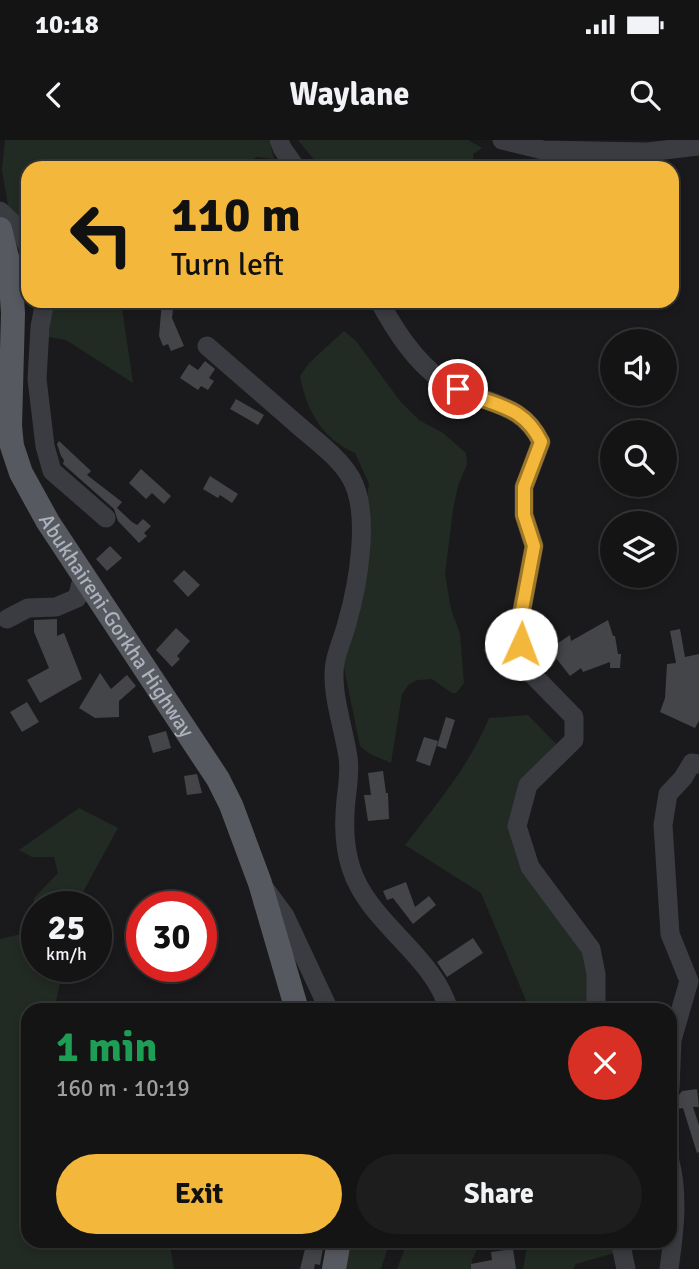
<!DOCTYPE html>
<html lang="en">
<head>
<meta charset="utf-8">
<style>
	:root { --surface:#141415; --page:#1d1d1e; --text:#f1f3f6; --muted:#9d9ea0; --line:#333334; --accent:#f3b73b }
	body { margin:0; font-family:Signika,sans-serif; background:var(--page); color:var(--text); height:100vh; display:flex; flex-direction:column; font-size:26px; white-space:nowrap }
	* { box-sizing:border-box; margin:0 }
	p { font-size:23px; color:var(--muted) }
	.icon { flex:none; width:38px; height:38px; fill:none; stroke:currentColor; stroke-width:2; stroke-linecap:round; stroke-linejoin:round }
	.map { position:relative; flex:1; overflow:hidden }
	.drawer { position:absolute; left:21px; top:863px; width:656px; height:245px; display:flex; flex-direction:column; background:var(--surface); border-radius:21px; box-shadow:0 4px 10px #0003,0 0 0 2px var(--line) }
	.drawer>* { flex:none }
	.top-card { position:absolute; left:21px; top:21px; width:658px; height:147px; border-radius:21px; box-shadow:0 4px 10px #0003,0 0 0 2px var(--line); background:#f3b73b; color:#111; overflow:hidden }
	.fabs { position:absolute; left:600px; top:189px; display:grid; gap:14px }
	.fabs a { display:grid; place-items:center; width:77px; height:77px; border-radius:50%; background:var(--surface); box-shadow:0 4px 10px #0003,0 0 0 2px var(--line); font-size:35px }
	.speed { position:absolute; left:21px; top:751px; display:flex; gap:14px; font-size:35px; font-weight:700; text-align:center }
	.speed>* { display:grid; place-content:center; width:91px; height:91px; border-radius:50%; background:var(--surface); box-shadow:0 4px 10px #0003,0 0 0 2px var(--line); line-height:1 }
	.speed small { font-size:18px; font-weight:400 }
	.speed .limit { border:10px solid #d22; background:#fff; color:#111 }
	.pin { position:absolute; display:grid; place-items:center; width:60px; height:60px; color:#fff; margin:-30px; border:4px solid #fff; border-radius:50%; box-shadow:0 2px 7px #0007 }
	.me { position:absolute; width:77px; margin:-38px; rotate:2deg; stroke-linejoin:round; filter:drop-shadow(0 0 5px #0008) }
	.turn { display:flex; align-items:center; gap:24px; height:147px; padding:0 35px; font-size:32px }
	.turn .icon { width:91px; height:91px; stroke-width:2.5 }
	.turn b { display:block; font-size:49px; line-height:60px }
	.round { display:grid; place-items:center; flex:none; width:74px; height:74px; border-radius:37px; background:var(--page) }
	.headline { display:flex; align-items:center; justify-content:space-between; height:119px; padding:0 35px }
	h1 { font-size:42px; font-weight:800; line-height:52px; color:#1e9e55 }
	.primary-button { display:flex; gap:14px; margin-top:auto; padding:14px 35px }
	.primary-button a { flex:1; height:80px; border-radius:42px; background:var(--accent); color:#111; font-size:28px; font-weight:800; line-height:80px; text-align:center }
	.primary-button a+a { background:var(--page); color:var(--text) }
	.status { display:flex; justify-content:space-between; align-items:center; height:49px; padding:0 35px; background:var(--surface); direction:ltr }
	.status svg { height:19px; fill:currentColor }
	header { display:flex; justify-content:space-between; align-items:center; height:91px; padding:0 35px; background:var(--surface); font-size:32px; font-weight:800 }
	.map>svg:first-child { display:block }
	.green { fill:#222b23 }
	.building { fill:#444549 }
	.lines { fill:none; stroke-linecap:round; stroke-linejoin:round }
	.minor { stroke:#3b3c41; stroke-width:19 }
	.major { stroke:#575960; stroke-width:24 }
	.route-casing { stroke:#9e7726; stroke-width:18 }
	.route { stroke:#f3b73b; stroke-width:12 }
	.labels { text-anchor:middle; stroke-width:5; stroke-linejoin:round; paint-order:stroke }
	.street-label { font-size:21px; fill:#adb1bc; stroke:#151517 }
</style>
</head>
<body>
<div class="status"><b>10:18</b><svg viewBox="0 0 49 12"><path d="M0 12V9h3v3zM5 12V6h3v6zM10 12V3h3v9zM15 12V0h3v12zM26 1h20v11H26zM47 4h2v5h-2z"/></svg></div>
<header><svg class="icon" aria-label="back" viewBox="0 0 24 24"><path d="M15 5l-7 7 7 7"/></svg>Waylane<svg class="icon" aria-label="search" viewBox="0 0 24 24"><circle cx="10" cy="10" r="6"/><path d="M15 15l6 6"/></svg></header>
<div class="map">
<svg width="699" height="1129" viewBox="0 0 699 1129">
	<rect width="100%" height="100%" fill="#1a1a1c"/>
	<g class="green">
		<path d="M5,0h264l5,19 -17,-2 -26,11h-203v68l-20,-31 -6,-35z"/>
		<path d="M298,0h170l14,8 -9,6 1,8 -5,-2 -6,8h-142z"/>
		<path d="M51,161h70l12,82 -67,-43 -17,-3z"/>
		<path d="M344,191l12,10 44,60 19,19 24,13 23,20 1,11 -9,22 -5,24 -8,64 6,35 9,25 4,49 -8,10h-4l-20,-14 -14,1 -9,4 -7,10 -11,69 -21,-9 -10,-8 -18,-88 27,-174 -14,-31c-33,-14 -49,-44 -55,-77l9,-13z"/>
		<path d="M528,575l29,30 -33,34 -2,70 63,105 6,33 -4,23h-57l-49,-117 -76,-48c31,-40 65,-80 84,-127z"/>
		<path d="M79,668l39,20 -34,62 -5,16h-42v60h27l-10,44h-26v231h141l5,28h-174v-330l29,-7 5,-34 24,-25 -4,-16h-22l-13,-7z"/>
		<path d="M347,1101h43l-9,28h-38z"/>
		<path d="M408,1101h73l-9,19 -1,9h-74z"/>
		<path d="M528,1101h84l6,11 -42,12 -3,5h-50z"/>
	</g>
	<g class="building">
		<path d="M162,161h12l-2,17 12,28 -13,5 -3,-7 -5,2 -4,-10z"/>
		<path d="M205,221l10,8 -6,9 5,3 -6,9 -7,-4 -3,4 -18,-12 9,-14 9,6z"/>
		<path d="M236,259l28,16 -6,10 -28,-16z"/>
		<path d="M59,301l32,30 -4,4 35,27 -5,6 15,14 5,3 6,-6 8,7 -7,7 3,3 -8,7 -21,-22 -4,-12 -51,-45 1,-4 -3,-4 -4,-12z"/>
		<path d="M141,329l30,27 -7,8 -12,-11 -6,6 -17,-16z"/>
		<path d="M210,336l28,18 -6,9 -12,-8 -2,3 -15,-9z"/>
		<path d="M110,406l12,12 -15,13 -11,-12z"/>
		<path d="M184,430l16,15 -12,12 -15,-16z"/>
		<path d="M57,479v17l7,-3 18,46 -42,24 -13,-23 22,-12 -15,-36v-12z"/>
		<path d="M608,480l5,16h2l3,18h3l-1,14h-10v-6l-27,10 -2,-4 -11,8 -21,-27 21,-14 1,6z"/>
		<path d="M176,488l14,13 -13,15 3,3 -8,8 -16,-17z"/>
		<path d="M680,489l5,28 14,-3v67l-4,7 -35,-16 5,-14 2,-34 9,-1 -6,-32z"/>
		<path d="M100,533l11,16 16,-14 9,11 -17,15v16l-24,1 -16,-10z"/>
		<path d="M27,562l12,20 -17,10 -12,-20z"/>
		<path d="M446,577l9,3 -9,29 -9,-3z"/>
		<path d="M166,591l5,17 -18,5 -5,-17z"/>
		<path d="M424,597l14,4 -8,25 -14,-5z"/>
		<path d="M383,631l3,22h2l1,26 -21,2 -4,-26h7l-3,-22z"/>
		<path d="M197,634l5,19 -15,2 -3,-19z"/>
		<path d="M406,742l9,25 14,-11 7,9 -23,19 -20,-26 -6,2 -4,-9z"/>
		<path d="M473,798l10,15 -36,24 -10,-15z"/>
		<path d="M697,949l2,18h-6l6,18v27l-2,1 -14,-45 -6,1 -1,-10 6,-8z"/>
		<path d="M307,1101l17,2 -4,22 -5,-1 -1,5h-14z"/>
		<path d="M513,1109l3,20h-45v-5l21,-4 -1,-8z"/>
	</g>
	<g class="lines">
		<g class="minor">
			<path d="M279,0l3,8 14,20"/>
			<path d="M502,0l41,10 104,2 52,-6"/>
			<path d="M0,71l21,20 7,16"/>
			<path d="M45,161l-5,26 -3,52 8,67 7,25 54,47"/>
			<path d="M379,161c16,29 36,61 64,80 37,23 78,19 98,61l-17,45v28l10,31 -13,69v29l7,26 46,47v23l-46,45 -11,41 13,41 61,82 5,25v36"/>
			<path d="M207,206c31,27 61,53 92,80 17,15 40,31 52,52 20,35 7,107 -4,145 -3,13 -10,27 -12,40 -5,28 9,66 13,94 3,20 -3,39 -3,58 -1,17 1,37 6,53 18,56 81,85 98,142"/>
			<path d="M7,479l21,-11 28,-1 21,-9 6,-22"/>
			<path d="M265,749l20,27 44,94"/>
			<path d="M670,948l2,-48 17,-59 -19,-47 -7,-109 5,-31 15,-16 9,-15 7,1"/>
			<path d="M620,1101l6,28"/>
			<path d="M669,1129c5,-35 10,-73 1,-107"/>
		</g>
		<g class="major">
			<path id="s1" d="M0,89l10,40 3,44 -3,113 2,20 9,27 27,49 170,257 13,26 29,78 37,127"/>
			<path d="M334,1129l5,-28"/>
		</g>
	</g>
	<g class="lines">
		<g class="route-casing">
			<path id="route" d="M458,249c35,18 64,14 83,53l-17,45v28l10,31 -13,69v29"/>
		</g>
		<use href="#route" class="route"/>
	</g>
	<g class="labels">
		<g class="street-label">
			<text dy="7" stroke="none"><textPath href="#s1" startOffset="427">Abukhaireni-Gorkha Highway</textPath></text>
		</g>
	</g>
</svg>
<div class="fabs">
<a><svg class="icon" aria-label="sound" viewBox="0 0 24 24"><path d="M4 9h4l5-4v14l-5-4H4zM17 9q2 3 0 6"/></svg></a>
<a><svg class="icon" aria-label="search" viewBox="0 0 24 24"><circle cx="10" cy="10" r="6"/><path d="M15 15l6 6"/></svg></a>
<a><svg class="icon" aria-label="layers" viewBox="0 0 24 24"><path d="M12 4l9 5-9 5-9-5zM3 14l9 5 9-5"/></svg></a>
</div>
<div class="speed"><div>25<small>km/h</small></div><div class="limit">30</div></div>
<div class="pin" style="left:458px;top:249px;background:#d93025"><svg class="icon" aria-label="arrive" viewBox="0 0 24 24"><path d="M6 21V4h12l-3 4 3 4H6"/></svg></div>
<svg class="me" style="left:521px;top:504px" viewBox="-20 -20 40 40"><circle r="19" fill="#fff"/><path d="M0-13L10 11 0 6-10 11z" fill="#f3b73b"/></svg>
<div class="top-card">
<div class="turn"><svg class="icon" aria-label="left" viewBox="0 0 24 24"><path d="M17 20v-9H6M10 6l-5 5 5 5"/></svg><div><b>110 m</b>Turn left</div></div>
</div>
<section class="drawer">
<div class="headline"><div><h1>1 min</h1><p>160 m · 10:19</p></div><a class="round" style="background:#d93025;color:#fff"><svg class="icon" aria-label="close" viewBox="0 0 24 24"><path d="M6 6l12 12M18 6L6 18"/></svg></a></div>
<div class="primary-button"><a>Exit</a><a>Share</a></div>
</section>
</div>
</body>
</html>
